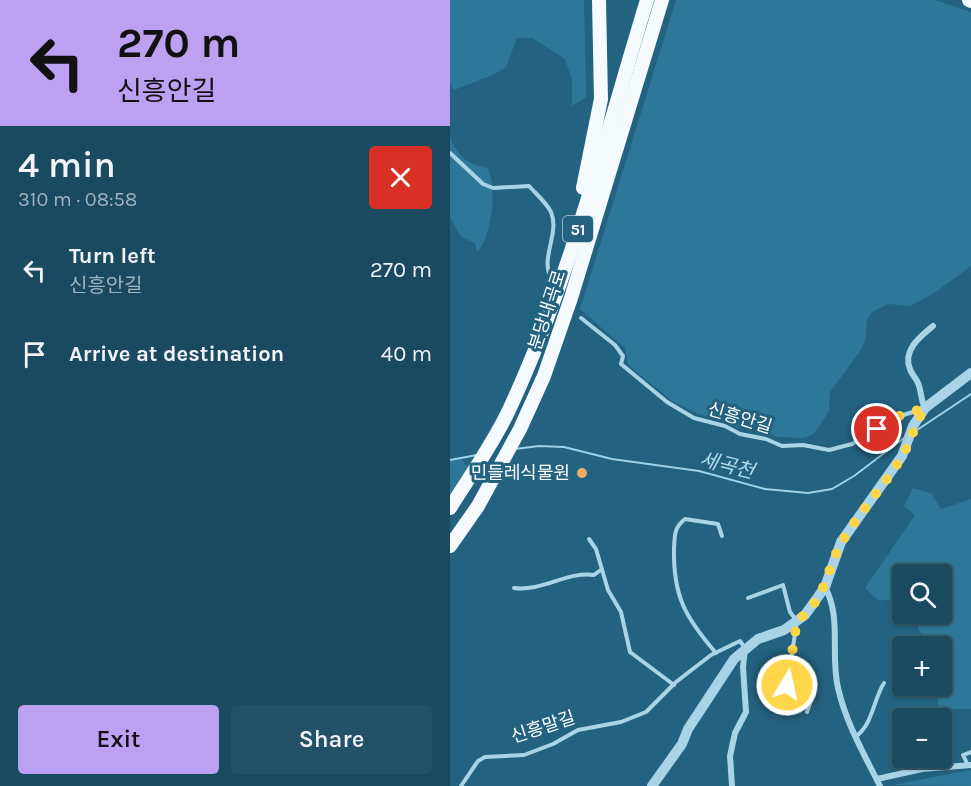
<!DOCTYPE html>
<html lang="en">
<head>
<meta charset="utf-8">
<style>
	:root { --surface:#1a4a60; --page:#235166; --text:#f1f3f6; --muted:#9fb3bd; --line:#386275; --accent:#bca0f2 }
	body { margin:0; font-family:Karla,"Noto Sans KR",sans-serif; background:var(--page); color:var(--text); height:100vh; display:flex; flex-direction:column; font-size:22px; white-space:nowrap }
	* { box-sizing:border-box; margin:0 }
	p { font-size:20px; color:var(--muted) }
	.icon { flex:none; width:33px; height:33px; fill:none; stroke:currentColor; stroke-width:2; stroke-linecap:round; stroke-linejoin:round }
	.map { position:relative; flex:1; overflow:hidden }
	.panel { display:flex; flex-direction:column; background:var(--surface); width:450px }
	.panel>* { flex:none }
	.guide { background:#bca0f2; color:#111; overflow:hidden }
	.controls { position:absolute; left:442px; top:564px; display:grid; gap:12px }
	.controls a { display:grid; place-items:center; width:60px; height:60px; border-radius:6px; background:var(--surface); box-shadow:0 2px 4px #0004,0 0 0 2px var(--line); font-size:30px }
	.pin { position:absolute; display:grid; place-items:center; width:51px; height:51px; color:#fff; margin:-26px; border:3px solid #fff; border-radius:50%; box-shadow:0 2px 6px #0007 }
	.me { position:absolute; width:66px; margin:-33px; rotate:9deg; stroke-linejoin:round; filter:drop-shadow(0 0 4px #0008) }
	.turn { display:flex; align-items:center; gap:21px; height:126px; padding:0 18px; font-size:27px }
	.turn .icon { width:78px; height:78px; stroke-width:2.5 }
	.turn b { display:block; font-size:42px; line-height:51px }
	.round { display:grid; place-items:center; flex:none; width:63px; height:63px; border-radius:6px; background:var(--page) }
	.headline { display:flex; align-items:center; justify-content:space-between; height:102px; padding:0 18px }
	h1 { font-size:36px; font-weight:600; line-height:45px }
	.action { display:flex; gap:12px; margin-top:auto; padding:12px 18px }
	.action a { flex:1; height:69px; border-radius:6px; background:var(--accent); color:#111; font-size:24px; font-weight:600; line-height:69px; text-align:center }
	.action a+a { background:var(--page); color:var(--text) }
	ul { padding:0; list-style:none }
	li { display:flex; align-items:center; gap:18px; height:84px; padding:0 18px }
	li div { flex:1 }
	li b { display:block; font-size:22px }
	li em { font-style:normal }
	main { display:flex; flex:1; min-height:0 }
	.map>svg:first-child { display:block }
	.green { fill:#2d7798 }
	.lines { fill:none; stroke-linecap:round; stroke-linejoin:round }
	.stream { stroke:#9dd2e8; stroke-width:2 }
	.service { stroke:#a9d4e7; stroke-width:4 }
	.minor { stroke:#a9d4e7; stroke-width:6 }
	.tertiary { stroke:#a9d4e7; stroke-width:10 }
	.trunk { stroke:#f4fafe; stroke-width:14 }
	.route { stroke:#ffd54a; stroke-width:10; stroke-dasharray:0 18 }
	.poi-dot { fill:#f2aa6b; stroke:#236280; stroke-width:2 }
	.labels { text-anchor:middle; stroke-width:6; stroke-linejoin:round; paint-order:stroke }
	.shield { fill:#236280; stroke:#bdd0d9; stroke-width:1.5 }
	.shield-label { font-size:16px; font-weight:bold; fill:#fff }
	.street-label { font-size:18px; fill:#fff; stroke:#236280 }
	.poi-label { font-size:18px; fill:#fff; stroke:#236280; text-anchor:end }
	.water-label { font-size:20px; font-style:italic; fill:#b4ddee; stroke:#236280 }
</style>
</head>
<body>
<main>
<section class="panel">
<div class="guide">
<div class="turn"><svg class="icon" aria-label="left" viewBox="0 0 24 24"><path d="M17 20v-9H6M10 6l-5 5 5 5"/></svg><div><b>270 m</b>신흥안길</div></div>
</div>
<div class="headline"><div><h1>4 min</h1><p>310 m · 08:58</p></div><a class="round" style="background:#d93025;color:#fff"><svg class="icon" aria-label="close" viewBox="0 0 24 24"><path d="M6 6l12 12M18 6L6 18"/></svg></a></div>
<ul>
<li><svg class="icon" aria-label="left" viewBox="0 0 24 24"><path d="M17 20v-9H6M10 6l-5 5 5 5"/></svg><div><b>Turn left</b><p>신흥안길</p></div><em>270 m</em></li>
<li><svg class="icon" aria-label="arrive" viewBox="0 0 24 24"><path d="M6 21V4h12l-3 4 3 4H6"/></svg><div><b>Arrive at destination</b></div><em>40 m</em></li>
</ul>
<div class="action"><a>Exit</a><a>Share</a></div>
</section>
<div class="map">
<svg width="521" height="786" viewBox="0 0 521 786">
	<rect width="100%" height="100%" fill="#236280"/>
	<g class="green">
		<path d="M0,0h134l2,97 -14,9v-26l-7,-21 -33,-21h-15l-11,29 -11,7 -41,16 -4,-7z"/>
		<path d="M226,0h259l36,12v254l-35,26 -26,14 -22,-2 -16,8 -5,8 -2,20 -4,10 -31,42 -1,19 -15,23 -10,4 -27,-1 -12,-5 -20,-2 -49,-17 -22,-11 -38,-30 -8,-8 -3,-16 -45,-39z"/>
		<path d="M0,137c8,20 16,26 37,31 11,17 5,70 -10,84l-2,-9 -14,-6 -11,-20z"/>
		<path d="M5,458h6l7,9 -18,28v-35z"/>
		<path d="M463,488l18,5 10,16 30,-10v210h-32l-3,-23h6v-17l6,-13 -6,-5v-5c-17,0 -24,-16 -28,-30v-2h28v-40h-39v23l-24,4 -14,-13 50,-73 -11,-9z"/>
		<path d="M521,770v16l-79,-1z"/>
	</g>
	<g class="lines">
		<g class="stream">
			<path d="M467,430l54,-36"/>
			<path d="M65,449l24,-3 25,1 48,12 87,12 66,18 43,4 24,-4 22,-13 50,-38"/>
			<path d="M0,460l27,-5"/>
		</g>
		<g class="service">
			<path d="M0,153l33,31 10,4 36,-2c7,8 17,16 22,26 9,21 -11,46 0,66"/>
			<path d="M131,318l34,27 8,11 -2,8 46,38 27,16 31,8 15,8 26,5 16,7 21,-1 26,5 23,-6 41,-26 27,-8"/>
			<path d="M139,539l7,10 12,41 13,22 9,40 44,33"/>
			<path d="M64,588c28,4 53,-17 80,-13l8,-6"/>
			<path d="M298,598l35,-13 7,27 7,9 -10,64 3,6 17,6 3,7 -3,8"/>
			<path d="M266,653c-31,-36 -43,-57 -42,-105 1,-14 0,-20 11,-29l33,5 4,12"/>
			<path d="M405,737c18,-12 18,-37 29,-54"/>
			<path d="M453,753l-4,3 5,16"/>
			<path d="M518,765l-5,-10 8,-3"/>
			<path d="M11,786l17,-25 7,-4 39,-2 29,-11 25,-14 43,-8 25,-10 30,-30 35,-27 29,-14 5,7"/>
		</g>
		<g class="minor">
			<path d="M475,408c-5,-9 -3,-18 -8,-27 -2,-4 -6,-8 -7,-12 -8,-19 11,-33 23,-43"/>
			<path d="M375,587c17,31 5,67 13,101 8,35 26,66 42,98"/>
			<path d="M427,779l45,-10 49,-4"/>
			<path d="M282,786l-2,-30 5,-23 11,-21 -3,-45 2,-18"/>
		</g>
		<path class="tertiary" d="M202,786l30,-42 6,-15 46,-70 24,-20 26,-9 21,-15 20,-28 16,-45 61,-86 11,-30 12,-18 46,-35"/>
		<g class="trunk">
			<path d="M519,0l2,1"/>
			<path d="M133,188l18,-89 -2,-99"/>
			<path d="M0,508c20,-32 43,-64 59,-98 61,-131 96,-272 138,-410"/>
			<path d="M0,546l28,-40 42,-77 24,-53 27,-78 91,-298"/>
		</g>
	</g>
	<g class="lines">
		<path class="route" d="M337,685l10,-64c31,-24 28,-50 45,-79 17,-30 42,-55 59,-84 10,-16 13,-33 24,-50l-32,10 -16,11"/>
	</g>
	<circle class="poi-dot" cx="132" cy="473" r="6"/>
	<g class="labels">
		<rect class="shield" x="113" y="216" width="30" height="26" rx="4.5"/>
		<g class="shield-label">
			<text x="128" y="235">51</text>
		</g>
		<g class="street-label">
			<text transform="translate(97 310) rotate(-72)" y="6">분당내곡로</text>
			<text transform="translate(290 418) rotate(17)" y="6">신흥안길</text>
			<text transform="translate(93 727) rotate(-18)" y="6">신흥말길</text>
		</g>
		<g class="poi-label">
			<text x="120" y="479">민들레식물원</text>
		</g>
		<g class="water-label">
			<text transform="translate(277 465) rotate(14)" y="7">세곡천</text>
		</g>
	</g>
</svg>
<div class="controls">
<a><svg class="icon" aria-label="search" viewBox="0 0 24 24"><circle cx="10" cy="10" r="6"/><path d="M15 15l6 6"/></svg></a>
<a>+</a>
<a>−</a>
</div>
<div class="pin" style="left:427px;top:429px;background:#d93025"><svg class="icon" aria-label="arrive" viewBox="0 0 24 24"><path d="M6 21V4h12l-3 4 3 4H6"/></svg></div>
<svg class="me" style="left:337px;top:685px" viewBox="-20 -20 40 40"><circle r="17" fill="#ffd54a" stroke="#fff" stroke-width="3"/><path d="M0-11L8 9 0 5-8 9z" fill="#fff"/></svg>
</div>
</main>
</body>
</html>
